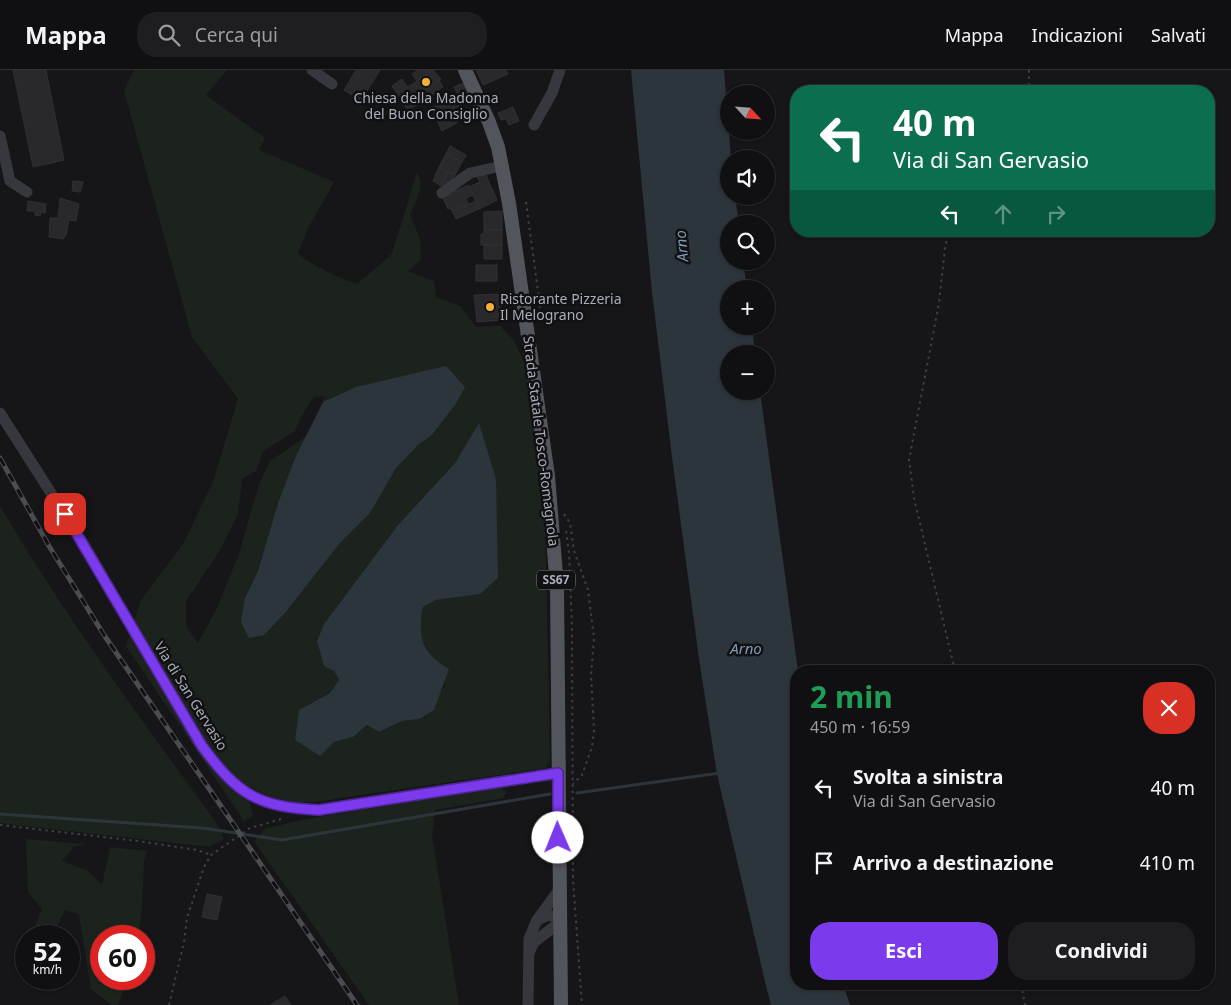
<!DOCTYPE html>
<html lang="it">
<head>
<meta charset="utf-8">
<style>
	:root { --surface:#101012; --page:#1e1e20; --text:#f1f3f6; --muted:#9c9d9f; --line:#303032; --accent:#7c3aed }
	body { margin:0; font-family:"Noto Sans",sans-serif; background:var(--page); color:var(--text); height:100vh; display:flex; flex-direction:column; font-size:19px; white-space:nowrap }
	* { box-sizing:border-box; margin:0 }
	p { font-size:16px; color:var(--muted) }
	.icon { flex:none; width:28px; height:28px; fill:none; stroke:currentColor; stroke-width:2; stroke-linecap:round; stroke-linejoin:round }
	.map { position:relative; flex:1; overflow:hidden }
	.panel { position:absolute; left:790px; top:595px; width:425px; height:325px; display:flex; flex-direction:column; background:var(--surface); border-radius:20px; box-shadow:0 1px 4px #0004,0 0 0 1px var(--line) }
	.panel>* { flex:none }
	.hud { position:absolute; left:790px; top:15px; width:425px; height:152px; border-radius:20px; box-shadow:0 1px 4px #0004,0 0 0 1px var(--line); background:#0b6e4f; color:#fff; overflow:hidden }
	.needle { width:32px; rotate:116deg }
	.controls { position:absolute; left:720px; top:15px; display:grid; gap:10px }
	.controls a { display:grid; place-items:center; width:55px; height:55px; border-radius:50%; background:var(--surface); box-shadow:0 1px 4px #0004,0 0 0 1px var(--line); font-size:25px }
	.speed { position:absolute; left:15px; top:855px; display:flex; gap:10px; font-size:25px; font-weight:700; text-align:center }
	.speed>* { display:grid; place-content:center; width:65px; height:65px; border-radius:50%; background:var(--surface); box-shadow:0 1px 4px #0004,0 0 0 1px var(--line); line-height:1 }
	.speed small { font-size:12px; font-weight:400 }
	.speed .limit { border:8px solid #d22; background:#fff; color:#111 }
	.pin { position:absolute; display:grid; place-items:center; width:42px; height:42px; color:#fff; margin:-21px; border-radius:10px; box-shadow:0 2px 8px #0006 }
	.me { position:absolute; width:55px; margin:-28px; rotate:359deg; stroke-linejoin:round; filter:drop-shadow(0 0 4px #0008) }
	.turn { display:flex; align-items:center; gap:18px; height:105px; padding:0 20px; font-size:22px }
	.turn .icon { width:65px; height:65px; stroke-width:2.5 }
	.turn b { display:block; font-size:35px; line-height:42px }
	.lanes { display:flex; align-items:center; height:48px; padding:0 20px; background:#0003; justify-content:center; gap:25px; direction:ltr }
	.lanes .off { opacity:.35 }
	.round { display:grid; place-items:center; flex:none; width:52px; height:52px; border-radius:20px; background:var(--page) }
	.summary { display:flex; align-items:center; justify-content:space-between; height:85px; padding:0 20px }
	h1 { font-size:30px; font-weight:700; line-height:38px; color:#1e9e55 }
	.primary-button { display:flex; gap:10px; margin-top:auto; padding:10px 20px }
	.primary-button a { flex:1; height:58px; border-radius:20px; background:var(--accent); color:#fff; font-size:20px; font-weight:700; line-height:58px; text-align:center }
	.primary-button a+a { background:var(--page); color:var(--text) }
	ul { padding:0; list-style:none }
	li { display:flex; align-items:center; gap:15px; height:75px; padding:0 20px }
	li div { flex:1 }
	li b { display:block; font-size:19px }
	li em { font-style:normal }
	header { display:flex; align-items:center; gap:30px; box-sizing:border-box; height:70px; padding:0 25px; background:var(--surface); border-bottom:1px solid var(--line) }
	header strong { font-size:24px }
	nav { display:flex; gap:28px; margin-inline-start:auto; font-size:18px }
	.search { width:350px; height:45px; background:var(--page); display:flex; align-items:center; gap:12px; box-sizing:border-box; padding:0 18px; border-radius:20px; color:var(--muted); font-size:19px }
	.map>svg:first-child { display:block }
	.green { fill:#1c231d; fill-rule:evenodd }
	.water { fill:#2c353c }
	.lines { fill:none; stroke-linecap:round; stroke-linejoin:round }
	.stream { stroke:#2c353c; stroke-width:3 }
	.building { fill:#29292c; stroke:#303034 }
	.path { stroke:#3d3f44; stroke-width:2; stroke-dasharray:2.5 4; stroke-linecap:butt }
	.minor { stroke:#37383d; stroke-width:11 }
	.major { stroke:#53555c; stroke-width:14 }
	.rail-casing { stroke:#4a4c52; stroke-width:5 }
	.rail { stroke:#111113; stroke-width:3; stroke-dasharray:9; stroke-linecap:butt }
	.route-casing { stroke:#51269a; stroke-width:12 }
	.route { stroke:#7c3aed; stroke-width:9 }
	.poi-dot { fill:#f2b134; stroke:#111113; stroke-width:2 }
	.labels { text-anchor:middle; stroke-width:5; stroke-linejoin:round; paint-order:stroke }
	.shield { fill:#111113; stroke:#7b7e86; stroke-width:1 }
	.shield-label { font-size:12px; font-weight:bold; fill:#a8adb8 }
	.poi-label { font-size:14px; fill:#a8adb8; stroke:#111113 }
	.street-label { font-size:14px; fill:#a8adb8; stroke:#111113 }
	.water-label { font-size:15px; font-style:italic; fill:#7f9bb3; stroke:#111113 }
</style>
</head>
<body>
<header>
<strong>Mappa</strong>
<div class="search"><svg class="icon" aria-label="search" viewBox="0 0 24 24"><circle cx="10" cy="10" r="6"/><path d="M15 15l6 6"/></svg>Cerca qui</div>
<nav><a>Mappa</a><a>Indicazioni</a><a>Salvati</a></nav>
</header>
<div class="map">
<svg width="1231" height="935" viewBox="0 0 1231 935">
	<rect width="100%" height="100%" fill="#161618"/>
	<g class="green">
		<path d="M134,0h93l-21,25 59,43 -6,12 75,32 -26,46 -10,26c18,13 38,23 59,30l35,-30 25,-82c8,17 -1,27 -7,43l10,23 1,21 -13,12 26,10 2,16 24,9 16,21 24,-1 13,13 13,26 19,152 5,245 -4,6 -206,30c-41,9 -70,4 -104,-20l14,26 3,12 -9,5 -118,-175 15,-46 42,-56 30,-62 25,-83 -46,-62 -68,-246zM356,317l99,18 -23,30 -13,9 -24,24 -25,45 -30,30 -55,70 -21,22 -19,-37 13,-27 20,-68 17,-45 12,-22 -37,25 -11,23 -20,70 -22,54 -19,35 -12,-17v-25l34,-51 18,-36 4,-35 14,-8 7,-20 32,-20 6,-14 13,-20 11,-1 -2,6zM479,354l1,170 -44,6 -13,7 -2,14v21l24,37 -1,8 -25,32 -17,2 -23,11 -11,-7 -15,12 -19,5 -39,-2 4,-30 31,-17 9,-13 -5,-9 -10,-5 -7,-25 7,-17 74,-99 57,-62z"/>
		<path d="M0,436c65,111 142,214 217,318l7,15 -15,8 -209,-24z"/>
		<path d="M501,717l5,5 -2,6 -69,12 -3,25 27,170h-90l-115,-164 13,-13 40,-9z"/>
		<path d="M26,769l59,5 -11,3 -12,14 26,10 14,14 8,-38 37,4 -3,10 -2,48 -4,27h-37v43h27l-10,26h-6l-21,-16 -12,-75 -14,-4 -13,26h-21l11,-27 -14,-17z"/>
	</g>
	<g class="water">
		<path d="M631,0h93l7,89h-2v37h6l4,28h-10v37h14l4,28h-18v37h23l3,28h-26v37h31l38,280h-2v313h47l7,21h-79l-5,-19 -49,-212 -18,-115 -27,-202 -20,-165z"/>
		<path d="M446,296l19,21 -10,18 -23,30 -13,9 -23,24 -26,45 -30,30 -55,70 -21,22 -15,3 -8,-16 4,-24 13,-27 20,-68 17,-45 28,-56 33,-15z"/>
		<path d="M479,353l17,56 2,99 -18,16 -44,6 -13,7c-6,31 -1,46 26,62l-15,41 -15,9 -17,2 -23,11 -12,-7 -14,12 -19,5 -14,14 -25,-16 4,-30 31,-17 9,-13 -5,-9 -10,-5 -7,-25 7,-17 74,-99 57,-62z"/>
	</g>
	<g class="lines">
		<g class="stream">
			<path d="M577,723l143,-20"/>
			<path d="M0,744l202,14 80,12 268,-46"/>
		</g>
	</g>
	<g class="building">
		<path d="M13,0h33l18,90 -31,7z"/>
		<path d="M356,0h24l-19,31 -17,-11z"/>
		<path d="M418,0h15l-16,11 -5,-7z"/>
		<path d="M433,0l8,9 -20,14 -7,-10z"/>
		<path d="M476,0h30l2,4 -25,11z"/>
		<path d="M402,9l5,8 7,-4 11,17 -17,10 -16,-24z"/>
		<path d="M439,10l4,7 -18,13 -4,-7z"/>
		<path d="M463,13l9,18 -17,7 -4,-10 7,-3 -4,-8z"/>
		<path d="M451,28l4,10 -10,5 -4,-10z"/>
		<path d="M441,33l10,23 -9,5 -11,-23z"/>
		<path d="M513,37l6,14 -10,4 -3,-6 -5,1 -3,-7z"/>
		<path d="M453,39l4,14 -6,3 -6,-13z"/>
		<path d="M450,76l16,9 -4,7 -16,-8z"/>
		<path d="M446,84l16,8 -7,13 -16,-8z"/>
		<path d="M439,97l9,5 -7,14 -8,-5z"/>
		<path d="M448,102l7,3 -8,10 -6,1z"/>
		<path d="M485,103l12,27 -18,9 -10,-22 11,-5 -4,-7z"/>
		<path d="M73,111l10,1 -3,10 -8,-1z"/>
		<path d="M469,115l4,10 -7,3 2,6 -16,7 -1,-3 -3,1 -6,-13z"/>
		<path d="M60,128l19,6 -3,17 -7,-1 -3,15 -3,4 -14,-2 1,-19h8z"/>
		<path d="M28,131l18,3 -1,9 -4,-1 -1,4 -5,-1v-4h-8z"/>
		<path d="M476,131l3,8 -23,10 -4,-8z"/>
		<path d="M502,141v19h-18v-18z"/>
		<path d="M484,160h18v15h-21v-11h3z"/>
		<rect x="484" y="175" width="18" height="14"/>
		<rect x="476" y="195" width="21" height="16"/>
		<path d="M501,224l1,26 -25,2 -3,-27z"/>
		<path d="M207,824l15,3 -5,23 -15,-3z"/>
		<path d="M285,926l6,9h-21z"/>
	</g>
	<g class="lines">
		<g class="path">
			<path d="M1029,0v21"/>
			<path d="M526,132l14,104 -3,12"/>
			<path d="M954,161l-7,7 -2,10 -6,55 -30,157 5,38 41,173"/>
			<path d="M564,444l6,9 4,28 14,39 6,48 -3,37 3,55 -2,17 -10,28 -9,9"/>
			<path d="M566,461l3,21 3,74 1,254 9,125"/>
			<path d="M0,755l138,16 59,9 14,5"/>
			<path d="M1021,914l4,21"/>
			<path d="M169,935l15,-63 3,-24 17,-51 7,-12 39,-27 35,-10"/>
		</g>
		<g class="minor">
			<path d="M312,0l20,14"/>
			<path d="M534,55l18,-32 8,-23"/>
			<path d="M0,66l10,45 17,11"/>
			<path d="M442,123l28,-20 32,-7"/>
			<path d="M0,343l86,135 115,198c37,49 57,61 118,64l239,-37"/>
			<path d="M529,883l5,-11 25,-19 -3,-5 -7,-3 -12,5"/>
			<path d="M528,935l1,-66 8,-19 22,-30"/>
		</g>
		<path class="major" d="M465,0l24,52 9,25 11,56 39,273 9,111 4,418"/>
		<g class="rail-casing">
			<path id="rail" d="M0,388l49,88 55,89 253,370"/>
		</g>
		<use href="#rail" class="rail"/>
	</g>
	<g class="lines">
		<g class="route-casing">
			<path id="route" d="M65,444l137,232c36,49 56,61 117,64l239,-37v65"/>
		</g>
		<use href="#route" class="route"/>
	</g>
	<g class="poi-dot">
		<circle cx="426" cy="12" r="5"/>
		<circle cx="490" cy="237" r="5"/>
	</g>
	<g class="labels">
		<rect class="shield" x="537" y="500.5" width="38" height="19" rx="4"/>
		<g class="shield-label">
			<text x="556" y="514">SS67</text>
		</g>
		<g class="poi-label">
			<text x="426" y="33">Chiesa della Madonna<tspan x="426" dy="16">del Buon Consiglio</tspan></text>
			<text x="500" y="234" text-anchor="start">Ristorante Pizzeria<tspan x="500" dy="16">Il Melograno</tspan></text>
		</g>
		<g class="street-label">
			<text transform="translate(541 371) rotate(83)" y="5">Strada Statale Tosco-Romagnola</text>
			<text transform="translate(191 626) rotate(58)" y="5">Via di San Gervasio</text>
		</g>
		<g class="water-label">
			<text transform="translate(682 176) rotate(-95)" y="5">Arno</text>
			<text x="746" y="584">Arno</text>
		</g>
	</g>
</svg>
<div class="controls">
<a><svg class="needle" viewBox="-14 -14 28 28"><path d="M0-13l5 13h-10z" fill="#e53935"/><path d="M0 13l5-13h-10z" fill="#9c9d9f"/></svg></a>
<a><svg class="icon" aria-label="sound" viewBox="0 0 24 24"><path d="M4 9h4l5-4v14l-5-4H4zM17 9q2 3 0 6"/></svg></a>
<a><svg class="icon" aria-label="search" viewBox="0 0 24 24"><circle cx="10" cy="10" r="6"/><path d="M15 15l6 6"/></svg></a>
<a>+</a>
<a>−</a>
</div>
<div class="speed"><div>52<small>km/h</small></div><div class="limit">60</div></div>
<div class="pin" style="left:65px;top:444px;background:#d93025"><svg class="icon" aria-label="arrive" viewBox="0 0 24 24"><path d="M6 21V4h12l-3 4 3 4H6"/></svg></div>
<svg class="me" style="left:558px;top:768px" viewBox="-20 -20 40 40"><circle r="19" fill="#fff"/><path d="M0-13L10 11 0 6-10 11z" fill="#7c3aed"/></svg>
<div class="hud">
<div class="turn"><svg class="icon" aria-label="left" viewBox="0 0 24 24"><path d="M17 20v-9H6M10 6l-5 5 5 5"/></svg><div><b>40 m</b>Via di San Gervasio</div></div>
<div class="lanes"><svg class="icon" aria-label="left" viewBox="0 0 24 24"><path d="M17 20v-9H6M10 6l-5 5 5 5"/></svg><svg class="icon off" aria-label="ahead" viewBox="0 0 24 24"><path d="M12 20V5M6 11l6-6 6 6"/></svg><svg class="icon off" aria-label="right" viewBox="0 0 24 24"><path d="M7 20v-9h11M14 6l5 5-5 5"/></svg></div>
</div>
<section class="panel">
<div class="summary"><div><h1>2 min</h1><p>450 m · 16:59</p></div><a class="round" style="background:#d93025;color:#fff"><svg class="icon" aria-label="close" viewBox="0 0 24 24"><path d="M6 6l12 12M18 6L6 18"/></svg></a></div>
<ul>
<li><svg class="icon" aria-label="left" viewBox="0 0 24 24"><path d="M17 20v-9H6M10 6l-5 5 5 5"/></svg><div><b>Svolta a sinistra</b><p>Via di San Gervasio</p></div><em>40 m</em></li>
<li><svg class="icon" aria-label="arrive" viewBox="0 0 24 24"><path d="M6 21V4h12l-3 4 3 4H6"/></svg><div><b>Arrivo a destinazione</b></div><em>410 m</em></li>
</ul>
<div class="primary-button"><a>Esci</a><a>Condividi</a></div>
</section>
</div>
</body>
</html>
